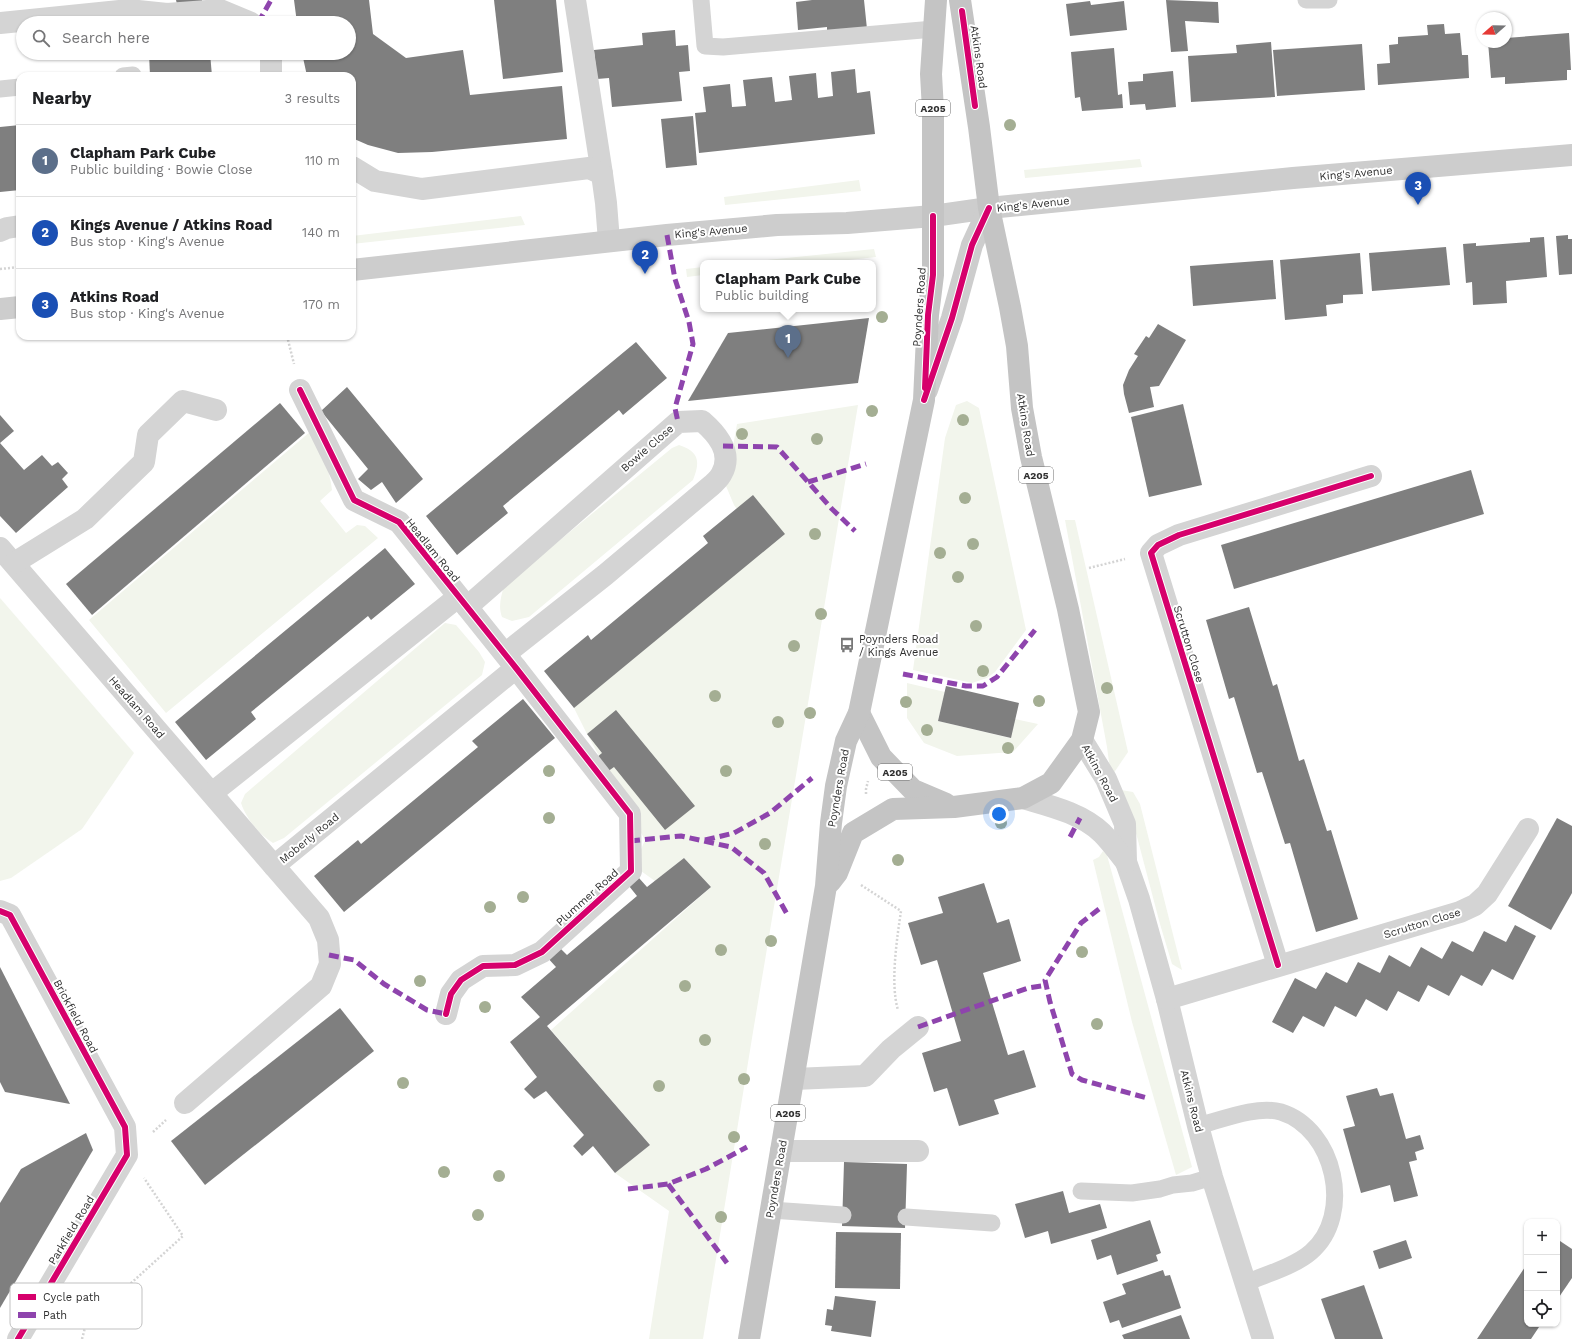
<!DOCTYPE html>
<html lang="en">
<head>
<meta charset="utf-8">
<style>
  body { margin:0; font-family:"Work Sans",sans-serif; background:#f2f2f2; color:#202124 }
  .controls { position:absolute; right:12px; bottom:12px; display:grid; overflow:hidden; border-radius:8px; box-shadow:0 1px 3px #0004 }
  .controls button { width:36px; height:36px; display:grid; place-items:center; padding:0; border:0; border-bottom:1px solid #e0e0e0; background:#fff; color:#202124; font:20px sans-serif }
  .compass { position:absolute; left:1476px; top:12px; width:36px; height:36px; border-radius:50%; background:#fff; box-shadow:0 1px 3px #0004; rotate:250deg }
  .you { position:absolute; left:999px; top:814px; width:14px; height:14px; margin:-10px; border:3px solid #fff; border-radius:50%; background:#1a73e8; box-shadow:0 0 0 6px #1a73e833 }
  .badge { display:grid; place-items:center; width:26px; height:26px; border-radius:50%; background:#787878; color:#fff; font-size:13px; font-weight:700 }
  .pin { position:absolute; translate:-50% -33px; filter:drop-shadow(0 1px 2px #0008) }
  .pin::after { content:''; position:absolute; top:21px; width:14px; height:12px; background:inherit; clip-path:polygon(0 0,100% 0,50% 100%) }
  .popup { position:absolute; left:700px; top:260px; width:176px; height:52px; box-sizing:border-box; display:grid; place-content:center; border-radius:8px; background:#fff; filter:drop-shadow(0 1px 3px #0005); font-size:13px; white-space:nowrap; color:#757577 }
  .popup b { font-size:15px; color:#202124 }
  .popup::after { content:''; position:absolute; left:50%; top:100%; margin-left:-8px; border:8px solid transparent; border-top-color:#fff }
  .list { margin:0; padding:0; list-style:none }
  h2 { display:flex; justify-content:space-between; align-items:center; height:52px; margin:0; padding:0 16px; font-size:17px }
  h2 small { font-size:13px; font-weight:400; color:#757577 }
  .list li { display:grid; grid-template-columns:26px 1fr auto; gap:12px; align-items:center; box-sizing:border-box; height:72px; padding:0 16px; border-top:1px solid #e0e0e0 }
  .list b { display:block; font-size:15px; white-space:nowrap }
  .list p { margin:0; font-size:13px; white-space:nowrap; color:#757577 }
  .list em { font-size:13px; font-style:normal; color:#757577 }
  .icon { flex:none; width:22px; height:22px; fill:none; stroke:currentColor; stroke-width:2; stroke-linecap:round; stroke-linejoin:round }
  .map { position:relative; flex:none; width:1572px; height:1339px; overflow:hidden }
  .search { position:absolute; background:#fff; box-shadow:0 1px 3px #0004; left:16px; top:16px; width:340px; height:44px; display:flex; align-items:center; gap:10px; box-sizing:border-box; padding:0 14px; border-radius:22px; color:#757577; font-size:15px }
  .panel { position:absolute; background:#fff; box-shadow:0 1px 3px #0004; left:16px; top:72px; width:340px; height:268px; border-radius:12px }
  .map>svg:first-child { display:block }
  .green { fill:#f2f5ec }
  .building { fill:#7f7f7f }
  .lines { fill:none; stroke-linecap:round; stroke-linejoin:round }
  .path { stroke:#d4d4d4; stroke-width:2.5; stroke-dasharray:2 2; stroke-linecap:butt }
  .service { stroke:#d4d4d4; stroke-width:17 }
  .minor { stroke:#d4d4d4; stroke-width:22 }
  .secondary { stroke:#cdcdcd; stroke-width:22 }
  .trunk { stroke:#c4c4c4; stroke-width:22 }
  .quiet { stroke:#8e44ad; stroke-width:5; stroke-dasharray:10 5; stroke-linecap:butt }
  .cycleway-casing { stroke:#fff; stroke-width:8 }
  .cycleway { stroke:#d6006c; stroke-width:6 }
  .tree { fill:#a4ae93 }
  .labels { text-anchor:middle; stroke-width:4; stroke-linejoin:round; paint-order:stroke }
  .shield { fill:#fff; stroke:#6d6d6d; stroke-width:1 }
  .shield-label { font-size:10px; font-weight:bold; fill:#2f2f2f }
  .street-label { font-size:11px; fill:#2f2f2f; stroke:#fff }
  .poi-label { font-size:11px; fill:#2f2f2f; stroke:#fff; text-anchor:start }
  .key { fill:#fff; stroke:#c1c1c1; stroke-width:1 }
  .key-label { font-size:11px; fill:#2f2f2f }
</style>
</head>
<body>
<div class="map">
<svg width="1572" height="1339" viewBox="0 0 1572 1339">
  <rect width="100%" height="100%" fill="#fff"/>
  <g class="green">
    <path d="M1140 159 1142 167 1025 178 1024 170Z"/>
    <path d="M859 180 861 191 725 205 724 197Z"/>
    <path d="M521 216 525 225 352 244V236Z"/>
    <path d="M874 249 876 257 821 263H739Z"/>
    <path d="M703 267V275L687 277 686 269Z"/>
    <path d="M967 401 979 408 1026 630 995 672 987 678 972 683 913 670 945 438 956 405Z"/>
    <path d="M858 405 753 1032 703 1339H649L669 1211 615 1173 650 1145 551 1030 711 887 684 858 655 881 634 866 645 840 587 734 574 708 765 549 734 505 726 486 737 424Z"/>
    <path d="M311 431C321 449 330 470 332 490L320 501 346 533 357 525 365 526 378 538 166 713 89 620Z"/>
    <path d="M679 445C700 452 700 462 693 480L529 617 512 621 502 617C498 606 501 597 504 586L672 448Z"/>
    <path d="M1065 520H1075L1128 752 1111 777 1107 747Z"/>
    <path d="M0 598 134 753 82 829 11 878 0 881Z"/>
    <path d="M445 623 456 625 479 652 485 662 482 675 284 838 273 843C259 835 246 818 241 803L245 794Z"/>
    <path d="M907 683 945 692 938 721 1010 738 1015 719 1038 724 1013 752 957 756 924 743 907 718Z"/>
    <path d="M1121 790 1133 792 1140 804 1182 970 1172 964 1160 924 1131 814Z"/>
    <path d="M1103 851 1107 855 1192 1167 1176 1175 1132 1022 1093 860 1099 857Z"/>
  </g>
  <g class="building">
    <path d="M176 0H202V1L177 4Z"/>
    <path d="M294 0H369L373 34 406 58 463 50 470 95 562 86 567 139 432 152 398 153 368 145 352 138V76H307L302 53H349V23H297Z"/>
    <path d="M494 0H556L563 72 503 79Z"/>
    <path d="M812 0H864L867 29 827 34V27L798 30 796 2Z"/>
    <path d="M1166 0 1218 2 1219 23 1185 21 1188 51 1171 52Z"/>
    <path d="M1090 1 1091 5 1124 1 1127 30 1070 36 1066 4Z"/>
    <path d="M1444 24 1445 34 1460 33 1462 55H1468L1469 78 1378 85 1377 64 1390 63 1389 45 1398 44V37L1428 35 1427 25Z"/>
    <path d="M675 30 676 46 688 45 690 71 679 72 682 101 612 107 609 78 597 79 594 50 643 45 642 33Z"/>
    <path d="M1569 33 1571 70H1567V80L1505 84V77L1491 78 1488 42H1506V38Z"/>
    <path d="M1271 42 1275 97 1191 102 1188 56 1237 53 1236 45Z"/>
    <path d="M1362 44 1365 90 1277 96 1273 50Z"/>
    <path d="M1114 48 1118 95 1122 94 1123 108 1082 111 1080 97 1075 98 1071 52Z"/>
    <path d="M149 53H210L212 76H150Z"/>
    <path d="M855 69 857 93 870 91 875 134 699 153 695 113 706 112 703 87 730 84 732 107 746 106 743 80 772 77 775 102 792 100 789 76 816 73 818 98 833 96 831 72Z"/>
    <path d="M1173 71 1176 107 1146 110 1145 104 1130 105 1128 82 1143 81V74Z"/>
    <path d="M693 116 697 165 666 168 661 119Z"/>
    <path d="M20 125V190L0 192V127Z"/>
    <path d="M1568 235V239H1572V274L1559 275 1556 236Z"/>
    <path d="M1544 237 1547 277 1506 281 1507 303 1473 305 1472 282 1466 283 1463 244 1476 243V246L1530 242V238Z"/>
    <path d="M1446 247 1450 285 1372 291 1369 253Z"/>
    <path d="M1360 253 1363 294 1343 295V303L1326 305 1327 316 1285 320 1280 260Z"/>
    <path d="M1273 260 1276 299 1193 306 1190 266Z"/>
    <path d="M869 318 858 383 688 401 728 333Z"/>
    <path d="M1158 324 1186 340 1159 386 1150 387 1154 407 1129 413 1124 394 1123 385 1129 370 1138 356 1134 354 1146 336 1149 338Z"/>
    <path d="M636 342 667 378 623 415 619 410 503 506 508 513 457 555 426 516Z"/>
    <path d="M347 387 423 479 396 503 382 482 371 490 358 479 368 469 321 411Z"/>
    <path d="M280 403 305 433 92 615 66 584Z"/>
    <path d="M1183 404 1202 485 1149 497 1131 417Z"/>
    <path d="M0 415 14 431 0 443 24 470 42 455 52 466 58 462 68 473 62 479 68 487 16 533 0 516Z"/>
    <path d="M1471 470 1484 514 1234 589 1221 545Z"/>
    <path d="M753 495 785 534 574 708 544 671 588 635 591 640 708 543 703 536Z"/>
    <path d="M385 548 415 584 371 620 368 616 251 712 256 719 206 760 175 722Z"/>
    <path d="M1249 607 1273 686 1277 684 1299 761 1304 759 1327 831 1331 830 1358 919 1316 932 1290 843 1285 844 1262 772 1257 773 1234 697 1229 699 1206 620Z"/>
    <path d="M946 686 1019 703 1011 738 938 721Z"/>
    <path d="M523 699 555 738 344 912 314 876 358 840 361 844 478 747 472 741Z"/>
    <path d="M616 710 695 806 665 830 614 767 607 772 596 758 602 753 587 734Z"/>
    <path d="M1557 818 1572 826V893L1551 930 1508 906Z"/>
    <path d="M684 858 711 887 547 1026 650 1145 615 1173 593 1146 582 1156 573 1146 584 1135 546 1091 534 1099 524 1089 537 1077 510 1042 540 1017 521 997 556 967 546 956 558 946 567 955 637 896 629 886 639 878 647 887Z"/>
    <path d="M984 883 997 923 1009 919 1021 961 983 973 1008 1055 1024 1050 1036 1087 994 1100 999 1114 959 1126 947 1088 934 1092 922 1053 961 1041 937 960 921 965 908 923 943 913 938 897Z"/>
    <path d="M1515 925 1536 936 1513 980 1492 969 1482 986 1461 975 1449 996 1428 985 1419 1002 1398 991 1387 1011 1366 999 1356 1017 1335 1006 1324 1027 1303 1016 1293 1033 1272 1022 1295 978 1316 989 1326 972 1347 983 1358 962 1380 973 1389 955 1410 967 1421 947 1442 959 1452 941 1473 952 1484 931 1506 942Z"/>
    <path d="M0 967 70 1104 5 1092 0 1082Z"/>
    <path d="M340 1008 374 1051 205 1185 171 1141Z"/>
    <path d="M1377 1088 1380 1096 1393 1093 1406 1139 1420 1135 1424 1149 1415 1152 1417 1160 1409 1162 1418 1196 1394 1202 1390 1185 1361 1193 1343 1129 1355 1126 1346 1096Z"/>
    <path d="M86 1133 93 1150 0 1308V1203L21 1169Z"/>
    <path d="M844 1162 907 1164 905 1228 842 1226Z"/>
    <path d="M1063 1191 1069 1213 1100 1204 1107 1228 1051 1244 1048 1231 1025 1238 1015 1204Z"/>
    <path d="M1150 1220 1161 1253 1156 1255 1158 1261 1117 1275 1111 1255 1097 1260 1091 1240Z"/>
    <path d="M836 1232 901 1233 900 1289 835 1288Z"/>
    <path d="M1557 1239 1572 1249V1278L1557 1300Z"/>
    <path d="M1406 1240 1412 1258 1379 1269 1373 1251Z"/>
    <path d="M1527 1264V1324H1541L1531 1339H1477Z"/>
    <path d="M1163 1270 1165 1276 1170 1275 1181 1308 1122 1328 1119 1320 1110 1323 1103 1302 1126 1294 1122 1284Z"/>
    <path d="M1364 1285 1383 1339H1335L1321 1299Z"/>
    <path d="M835 1296 876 1301 871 1337 831 1331 832 1326 825 1325 827 1309 833 1310Z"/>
    <path d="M1181 1315 1190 1339H1124L1122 1335Z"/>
  </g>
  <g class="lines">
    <g class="path">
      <path d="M0 269 20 267"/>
      <path d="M287 336 294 364"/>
      <path d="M1089 568 1125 559"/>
      <path d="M866 794V789L868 781"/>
      <path d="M861 885 901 911C897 938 890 984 898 1010"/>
      <path d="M153 1132 166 1120"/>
      <path d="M82 1339 86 1324 183 1236 144 1178"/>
    </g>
    <g class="service">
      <path d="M701 0 705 46 723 47 934 29"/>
      <path d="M1306 0H1329"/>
      <path d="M123 76 133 75"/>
      <path d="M0 89 20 87"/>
      <path d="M1198 1126C1221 1120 1257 1105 1281 1112 1335 1129 1354 1215 1311 1252 1295 1266 1265 1275 1245 1283"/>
      <path d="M1081 1191 1132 1193 1160 1189 1173 1185 1192 1183 1212 1177"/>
      <path d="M771 1210 843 1215"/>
      <path d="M906 1217 992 1223"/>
    </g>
    <g class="minor">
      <path d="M575 0 602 174"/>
      <path d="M0 23 129 10 167 14 220 10 251 23"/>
      <path d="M271 53V76"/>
      <path d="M352 167 375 181 422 189 589 168 602 174 606 203 609 241"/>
      <path d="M0 231 7 228 20 226"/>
      <path d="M300 390 354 500 399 522 516 668 630 814 631 871 542 952 515 965 483 966 461 980 451 994 446 1014"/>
      <path d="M0 548 274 866"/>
      <path d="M14 563 85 519 144 462 148 435 183 401 216 410"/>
      <path d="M467 607 678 422 702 421C717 434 733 452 722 473 720 478 715 482 712 485L605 575 505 654"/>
      <path d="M1082 740 1106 779 1125 824 1126 862 1139 899 1167 999 1198 1126 1212 1177 1263 1339"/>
      <path d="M212 793 458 597"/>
      <path d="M1023 798C1050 806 1081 813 1102 833 1111 842 1118 852 1126 862"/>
      <path d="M0 911 10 915 125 1127 127 1155 18 1339"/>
      <path d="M1278 965 1151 553 1158 545 1179 535 1371 476"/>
      <path d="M1167 999 1460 912 1475 905 1487 894 1528 829"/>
      <path d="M794 1079 865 1076 891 1049 918 1027"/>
      <path d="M185 1103 321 986 330 964 328 940 319 918 274 866 516 668"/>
      <path d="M781 1151H918"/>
    </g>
    <g class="secondary">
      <path d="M352 270 667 235 777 225 847 223 933 216 989 208 1293 178 1572 155"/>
      <path d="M0 309 20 307"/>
      <path d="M927 390 952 318 972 245 989 208"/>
    </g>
    <g class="trunk">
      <path d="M859 713 881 757 913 790 946 804"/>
      <path d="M830 882 837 873 853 833 893 809 954 807 1023 798 1051 783 1082 740 1089 712 1068 609 1031 457 1022 408 1017 346 1010 307 989 208 979 127 960 0"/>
      <path d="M749 1339 826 886 831 823 836 786 846 741 859 713 924 400 928 315 933 275V110L931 74 936 0"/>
    </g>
    <g class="quiet">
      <path d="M258 23 271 0"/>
      <path d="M667 235 675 279 689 322 693 344 675 408 678 422"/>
      <path d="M723 446 777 447 832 509 855 531"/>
      <path d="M808 482 866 464"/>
      <path d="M903 674 966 686H983L997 677 1035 630"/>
      <path d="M1070 837 1080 818"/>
      <path d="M705 840 734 833 770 813 812 778"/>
      <path d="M630 841 681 836 731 847 764 873 787 914"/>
      <path d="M1099 909 1081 923 1045 980 1050 1002 1072 1074 1082 1080 1147 1098"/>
      <path d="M329 955 354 960 384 984 427 1010 446 1014"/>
      <path d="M918 1027 1028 988 1047 985"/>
      <path d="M668 1184 727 1263"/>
      <path d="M628 1189 668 1184 706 1169 747 1147"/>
    </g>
    <g class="cycleway-casing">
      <g id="cycleway">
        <path d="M962 11 975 106"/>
        <path d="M925 388 928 315 933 275V216"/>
        <path d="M300 390 354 500 399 522 516 668 630 814 631 871 542 952 515 965 483 966 461 980 451 994 446 1014"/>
        <path d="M924 400 952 318 972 245 989 208"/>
        <path d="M0 911 10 915 125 1127 127 1155 18 1339"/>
        <path d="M1278 965 1151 553 1158 545 1179 535 1371 476"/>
      </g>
    </g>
    <use href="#cycleway" class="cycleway"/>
  </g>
  <g class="tree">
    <circle cx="1010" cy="125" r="6"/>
    <circle cx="882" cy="317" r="6"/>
    <circle cx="872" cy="411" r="6"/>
    <circle cx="963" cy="420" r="6"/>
    <circle cx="742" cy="434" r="6"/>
    <circle cx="817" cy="439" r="6"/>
    <circle cx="965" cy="498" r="6"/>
    <circle cx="815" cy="534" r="6"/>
    <circle cx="973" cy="544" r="6"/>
    <circle cx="940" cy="553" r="6"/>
    <circle cx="958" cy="577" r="6"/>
    <circle cx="821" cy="614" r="6"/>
    <circle cx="976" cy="626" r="6"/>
    <circle cx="794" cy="646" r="6"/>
    <circle cx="983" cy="671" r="6"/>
    <circle cx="1107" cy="688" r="6"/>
    <circle cx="715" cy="696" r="6"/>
    <circle cx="1039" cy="701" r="6"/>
    <circle cx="906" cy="702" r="6"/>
    <circle cx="810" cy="713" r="6"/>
    <circle cx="778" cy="722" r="6"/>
    <circle cx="927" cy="730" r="6"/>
    <circle cx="1008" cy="748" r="6"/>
    <circle cx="549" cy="771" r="6"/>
    <circle cx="726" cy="771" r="6"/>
    <circle cx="549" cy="818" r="6"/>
    <circle cx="1001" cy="823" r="6"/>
    <circle cx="765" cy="844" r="6"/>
    <circle cx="898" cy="860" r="6"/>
    <circle cx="523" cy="897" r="6"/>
    <circle cx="490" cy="907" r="6"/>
    <circle cx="771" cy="941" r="6"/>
    <circle cx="721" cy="950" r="6"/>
    <circle cx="1082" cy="952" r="6"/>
    <circle cx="420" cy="981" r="6"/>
    <circle cx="685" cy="986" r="6"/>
    <circle cx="485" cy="1007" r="6"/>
    <circle cx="1097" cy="1024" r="6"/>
    <circle cx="705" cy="1040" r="6"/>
    <circle cx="744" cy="1079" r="6"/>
    <circle cx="403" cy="1083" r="6"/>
    <circle cx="659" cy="1086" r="6"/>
    <circle cx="734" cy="1137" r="6"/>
    <circle cx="444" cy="1172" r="6"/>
    <circle cx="499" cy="1176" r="6"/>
    <circle cx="478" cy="1215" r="6"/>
    <circle cx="721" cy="1217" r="6"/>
  </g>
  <defs>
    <g id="bus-bare" transform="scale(1.2)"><path d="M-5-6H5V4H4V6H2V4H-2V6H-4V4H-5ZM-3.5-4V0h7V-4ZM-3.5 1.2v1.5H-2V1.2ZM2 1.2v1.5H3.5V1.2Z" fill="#787878" stroke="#fff" stroke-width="2.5" paint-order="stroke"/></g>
  </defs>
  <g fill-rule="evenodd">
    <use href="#bus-bare" x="847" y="645"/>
  </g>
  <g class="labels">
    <g class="shield">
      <rect x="916" y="100" width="34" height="16" rx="3"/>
      <rect x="1019" y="467" width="34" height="16" rx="3"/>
      <rect x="878" y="764" width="34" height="16" rx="3"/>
      <rect x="771" y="1105" width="34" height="16" rx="3"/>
    </g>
    <g class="shield-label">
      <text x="933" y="112">A205</text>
      <text x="1036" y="479">A205</text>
      <text x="895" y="776">A205</text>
      <text x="788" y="1117">A205</text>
    </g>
    <g class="street-label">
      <text transform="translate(979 57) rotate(82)" y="4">Atkins Road</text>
      <text transform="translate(1356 173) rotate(-5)" y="4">King's Avenue</text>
      <text transform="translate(1033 204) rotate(-6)" y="4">King's Avenue</text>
      <text transform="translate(711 231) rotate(-5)" y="4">King's Avenue</text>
      <text transform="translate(919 307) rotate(-86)" y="4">Poynders Road</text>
      <text transform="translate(1026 425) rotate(81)" y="4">Atkins Road</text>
      <text transform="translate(647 448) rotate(-41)" y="4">Bowie Close</text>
      <text transform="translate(433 550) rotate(51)" y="4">Headlam Road</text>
      <text transform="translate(1189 644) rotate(73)" y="4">Scrutton Close</text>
      <text transform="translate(137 707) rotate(49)" y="4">Headlam Road</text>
      <text transform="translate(1100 773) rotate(62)" y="4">Atkins Road</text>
      <text transform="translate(838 788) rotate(-80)" y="4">Poynders Road</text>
      <text transform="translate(309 838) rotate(-39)" y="4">Moberly Road</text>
      <text transform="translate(587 897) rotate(-42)" y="4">Plummer Road</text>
      <text transform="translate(1422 923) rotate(-17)" y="4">Scrutton Close</text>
      <text transform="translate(76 1016) rotate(62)" y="4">Brickfield Road</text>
      <text transform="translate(1192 1101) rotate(76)" y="4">Atkins Road</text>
      <text transform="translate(776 1179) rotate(-80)" y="4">Poynders Road</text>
      <text transform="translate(71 1230) rotate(-59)" y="4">Parkfield Road</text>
    </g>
    <g class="poi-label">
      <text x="859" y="643">Poynders Road<tspan x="859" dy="13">/ Kings Avenue</tspan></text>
    </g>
  </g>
  <rect x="10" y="1283" width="132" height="46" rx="6" class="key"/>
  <rect x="18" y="1294" width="18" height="6" fill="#d6006c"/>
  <rect x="18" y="1312" width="18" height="6" fill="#8e44ad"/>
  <g class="key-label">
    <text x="43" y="1301">Cycle path</text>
    <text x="43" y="1319">Path</text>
  </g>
</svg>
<div class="controls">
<button>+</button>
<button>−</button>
<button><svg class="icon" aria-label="locate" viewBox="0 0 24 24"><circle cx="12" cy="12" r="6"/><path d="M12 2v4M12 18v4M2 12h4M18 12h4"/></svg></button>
</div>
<svg class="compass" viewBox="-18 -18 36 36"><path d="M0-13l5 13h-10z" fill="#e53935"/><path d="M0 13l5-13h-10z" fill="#757577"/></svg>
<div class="you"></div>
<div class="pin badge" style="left:788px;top:358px;background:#5c6f8a">1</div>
<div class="popup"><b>Clapham Park Cube</b>Public building</div>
<div class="pin badge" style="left:645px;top:274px;background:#1a4fb4">2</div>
<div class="pin badge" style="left:1418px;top:205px;background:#1a4fb4">3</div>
<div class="search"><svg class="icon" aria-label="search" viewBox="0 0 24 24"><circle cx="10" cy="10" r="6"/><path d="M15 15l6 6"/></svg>Search here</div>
<section class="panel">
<h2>Nearby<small>3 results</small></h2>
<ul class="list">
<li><span class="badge" style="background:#5c6f8a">1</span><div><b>Clapham Park Cube</b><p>Public building · Bowie Close</p></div><em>110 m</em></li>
<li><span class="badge" style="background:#1a4fb4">2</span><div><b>Kings Avenue / Atkins Road</b><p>Bus stop · King's Avenue</p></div><em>140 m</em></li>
<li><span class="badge" style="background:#1a4fb4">3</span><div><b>Atkins Road</b><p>Bus stop · King's Avenue</p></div><em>170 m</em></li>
</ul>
</section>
</div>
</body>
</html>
